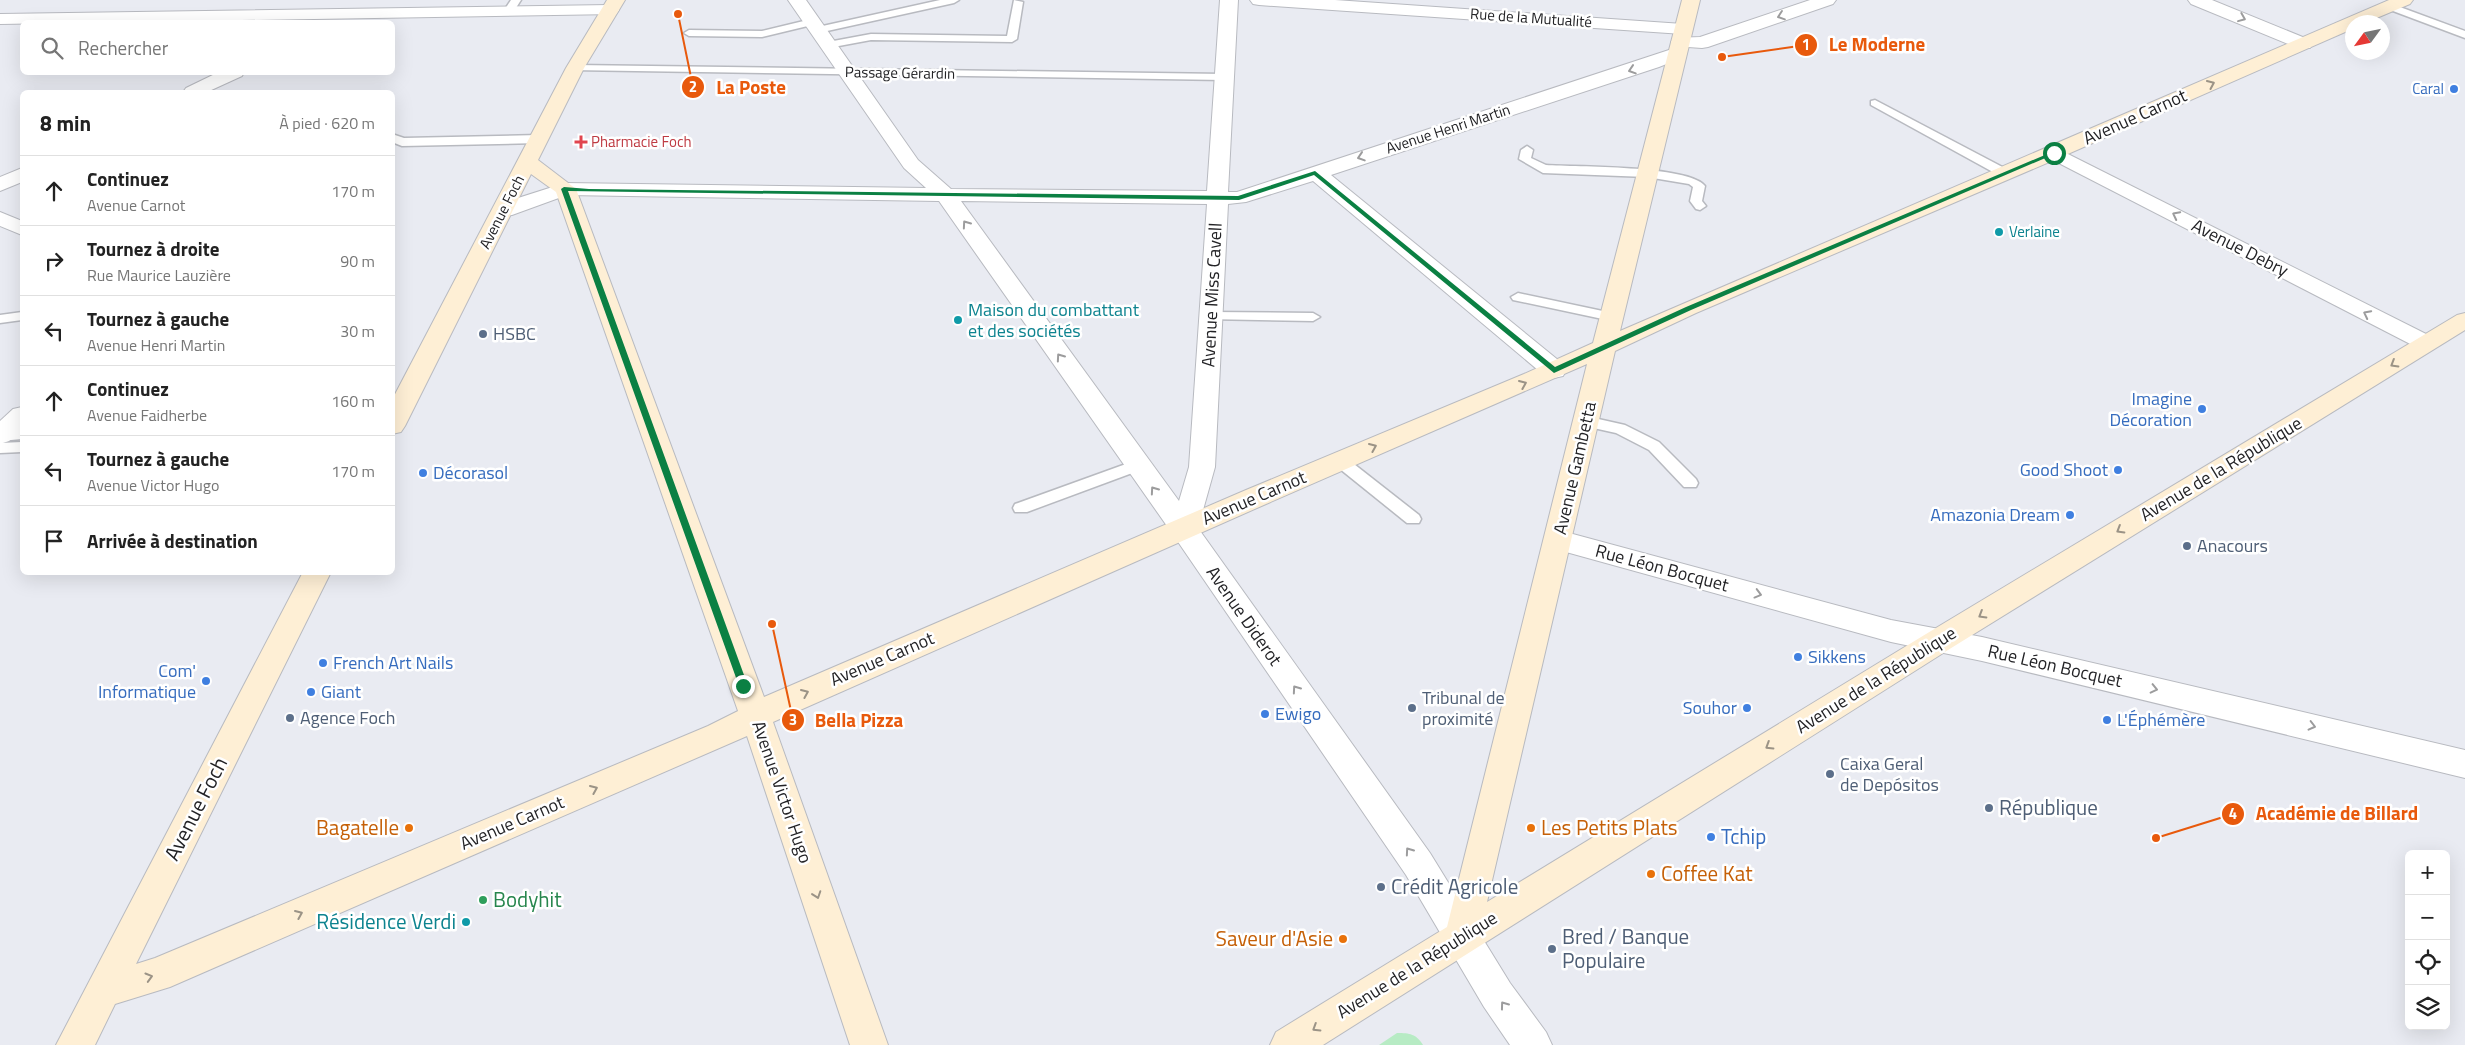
<!DOCTYPE html>
<html lang="fr">
<head>
<meta charset="utf-8">
<style>
  body { margin:0; font-family:"Titillium Web",sans-serif; background:#f2f2f2; color:#222 }
  .controls { position:absolute; right:15px; bottom:15px; display:grid; overflow:hidden; border-radius:8px; box-shadow:0 5px 20px #0002 }
  .controls button { width:45px; height:45px; display:grid; place-items:center; padding:0; border:0; border-bottom:1px solid #e0e0e0; background:#fff; color:#222; font:25px sans-serif }
  .compass { position:absolute; left:2345px; top:15px; width:45px; height:45px; border-radius:50%; background:#fff; box-shadow:0 5px 20px #0002; rotate:237deg }
  .stop { position:absolute; width:15px; height:15px; margin:-11px; border:4px solid #0b8043; border-radius:50%; background:#fff }
  .stop.end { background:#0b8043; border-color:#fff; box-shadow:0 1px 5px #0008 }
  .list { margin:0; padding:0; list-style:none }
  h2 { display:flex; justify-content:space-between; align-items:center; height:65px; margin:0; padding:0 20px; font-size:21px }
  h2 small { font-size:16px; font-weight:400; color:#767676 }
  .list li { display:grid; grid-template-columns:32px 1fr auto; gap:15px; align-items:center; box-sizing:border-box; height:70px; padding:0 20px; border-top:1px solid #e0e0e0 }
  .list b { display:block; font-size:19px; white-space:nowrap }
  .list p { margin:0; font-size:16px; white-space:nowrap; color:#767676 }
  .list em { font-size:16px; font-style:normal; color:#767676 }
  .icon { flex:none; width:28px; height:28px; fill:none; stroke:currentColor; stroke-width:2; stroke-linecap:round; stroke-linejoin:round }
  .map { position:relative; flex:none; width:2465px; height:1045px; overflow:hidden }
  .search { position:absolute; background:#fff; box-shadow:0 5px 20px #0002; left:20px; top:20px; width:375px; height:55px; display:flex; align-items:center; gap:12px; box-sizing:border-box; padding:0 18px; border-radius:8px; color:#767676; font-size:19px }
  .panel { position:absolute; background:#fff; box-shadow:0 5px 20px #0002; left:20px; top:90px; width:375px; height:485px; border-radius:8px }
  .map>svg:first-child { display:block }
  .green { fill:#b7ebc4 }
  .lines { fill:none; stroke-linecap:round; stroke-linejoin:round }
  .lane-casing { stroke:#b8bac0; stroke-width:3 }
  .street-casing { stroke:#b8bac0; stroke-width:2 }
  .secondary-casing { stroke:#b8bac0; stroke-width:2 }
  .lane { fill:#fff; fill-rule:evenodd }
  .street { fill:#fff; fill-rule:evenodd }
  .secondary { fill:#feefd5; fill-rule:evenodd }
  .oneway { stroke:#9c9c9d }
  .oneway2 { stroke:#9b9386 }
  .route { fill:#0b8043 }
  .shop-dot { fill:#3f7fe0; stroke:#fff; stroke-width:2 }
  .health-dot { fill:#e0444e; stroke:#fff; stroke-width:2 }
  .culture-dot { fill:#0f9aa8; stroke:#fff; stroke-width:2 }
  .service-dot { fill:#5c6f8a; stroke:#fff; stroke-width:2 }
  .food-dot { fill:#e8710a; stroke:#fff; stroke-width:2 }
  .leisure-dot { fill:#2e9e5b; stroke:#fff; stroke-width:2 }
  .labels { text-anchor:middle; stroke-width:5; stroke-linejoin:round; paint-order:stroke }
  .far-street-label { font-size:15px; fill:#232326; stroke:#fff }
  .far-shop-label { font-size:15px; fill:#366cbe; stroke:#fff; text-anchor:end }
  .far-health-label { font-size:15px; fill:#be3a42; stroke:#fff; text-anchor:start }
  .far-culture-label { font-size:15px; fill:#0d838f; stroke:#fff; text-anchor:start }
  .street-label { font-size:18px; fill:#232326; stroke:#fff }
  .culture-label { font-size:18px; fill:#0d838f; stroke:#fff; text-anchor:start }
  .service-label { font-size:18px; fill:#4e5e75; stroke:#fff; text-anchor:start }
  .shop-label { font-size:18px; fill:#366cbe; stroke:#fff; text-anchor:start }
  .near-service-label { font-size:21px; fill:#4e5e75; stroke:#fff; text-anchor:start }
  .near-street-label { font-size:21px; fill:#232326; stroke:#fff }
  .near-food-label { font-size:21px; fill:#c56008; stroke:#fff; text-anchor:end }
  .near-shop-label { font-size:21px; fill:#366cbe; stroke:#fff; text-anchor:start }
  .near-leisure-label { font-size:21px; fill:#27864d; stroke:#fff; text-anchor:start }
  .near-culture-label { font-size:21px; fill:#0d838f; stroke:#fff; text-anchor:end }
  .leader { fill:none; stroke:#e8590c; stroke-width:2 }
  .callout-dot { fill:#e8590c; stroke:#fff; stroke-width:2 }
  .mark-label { font-size:15px; text-anchor:middle; font-weight:bold; fill:#fff }
  .callout-label { font-size:19px; text-anchor:middle; font-weight:bold; fill:#e8590c; stroke:#fff; stroke-width:5; stroke-linejoin:round; paint-order:stroke }
</style>
</head>
<body>
<div class="map">
<svg width="2465" height="1045" viewBox="0 0 2465 1045">
  <rect width="100%" height="100%" fill="#e9ebf2"/>
  <path class="green" d="M1397 1033C1410 1033 1416 1034 1423 1045H1379Z"/>
  <g class="lines">
    <g class="lane-casing">
      <g id="lane">
        <path d="M511 0H521L512 14H504L503 12Z"/>
        <path d="M940 0H959L954 3 818 33 813 30 818 27Z"/>
        <path d="M1014 0 1023 2 1017 39 1012 42 871 40 828 48 823 45 828 42 871 34 1007 36Z"/>
        <path d="M2389 3 2465 31V38L2385 8V4Z"/>
        <path d="M812 19 817 22 816 24 762 37 689 36 684 33 689 30 762 31Z"/>
        <path d="M575 65 1224 74 1230 77 1224 80 571 70 569 68Z"/>
        <path d="M1875 100 2010 171 2012 174 2006 178 2002 177 1871 105V101Z"/>
        <path d="M392 134 404 138 539 135 545 139 539 143 402 146 392 142Z"/>
        <path d="M1527 146 1533 150 1531 158 1546 165C1575 167 1689 165 1705 186L1702 201 1706 206 1700 210 1696 209 1690 201 1693 187 1689 184 1647 177 1543 173 1519 159 1521 150Z"/>
        <path d="M1518 293 1612 313 1619 317 1612 321 1513 300 1511 297Z"/>
        <path d="M22 312V320L0 323V315Z"/>
        <path d="M1210 312 1313 313 1320 317 1313 321 1205 319 1203 316 1205 313Z"/>
        <path d="M1585 416 1625 425 1659 442 1696 479 1698 483 1696 487H1684L1649 450 1616 433 1580 425 1577 421 1580 417Z"/>
        <path d="M22 429V439L0 441V431Z"/>
        <path d="M22 442V452L0 453V443Z"/>
        <path d="M1340 456 1345 457 1419 515 1421 519 1419 523H1407L1335 465 1332 461 1335 457Z"/>
        <path d="M1137 460 1143 461 1145 465 1143 469 1027 512H1015L1013 508 1015 504Z"/>
      </g>
    </g>
    <g class="street-casing">
      <g id="street">
        <path d="M788 0H806L918 160 951 189 1207 191 1220 0H1238L1228 192H1237L1672 49H1684L1687 53 1684 57 1659 67 1331 175 1563 364 1566 370 1563 376 1554 378 1545 376 1313 181 1246 202 1228 204 1215 467 1198 528 1430 853 1510 983 1546 1032 1552 1045H1510L1484 1007 1406 875 1174 536 939 201 567 195 512 215 504 216 496 215 493 210 496 205 565 183 926 188 904 168ZM961 201 1207 204 1189 467 1179 501Z"/>
        <path d="M1250 0H1335L1683 24 1689 25 1692 29 1689 33 1683 34 1259 5 1253 4Z"/>
        <path d="M1810 0H1836L1833 4 1708 47 1702 48 1674 46 1671 42 1674 38 1700 37Z"/>
        <path d="M2188 0H2212L2310 40 2313 44 2310 48H2298L2191 4Z"/>
        <path d="M610 5 616 6 619 10 616 14 0 24V14Z"/>
        <path d="M219 72H244L242 76 207 92H183L186 88Z"/>
        <path d="M2054 147 2434 338 2438 343 2434 348 2426 351 2418 348 2047 157 2044 153 2047 149Z"/>
        <path d="M22 168V182L0 191V177Z"/>
        <path d="M0 212 22 221V235L0 226Z"/>
        <path d="M22 407V429L9 441 0 444V421L13 409Z"/>
        <path d="M1558 530 1891 620 1982 637 2465 750V778L1982 661 1891 642 1548 547 1544 540 1548 533Z"/>
      </g>
    </g>
    <g class="secondary-casing">
      <path id="secondary" d="M607 0H625L584 68 538 160 576 189 764 697 1246 490 1524 374 1593 343 1682 0H1700L1620 331 2389 0H2413L2410 4 2367 22H2352V29L2061 157 1696 313 1615 351 1487 902 1926 634 2457 315 2465 313V330L1948 650 1323 1045H1270L1276 1032 1447 927 1587 364 1266 504 773 722 888 1045H850L747 736 170 987 115 1004 95 1045H56L303 572H331L136 964 155 958 708 726 738 711 556 192 531 174 405 426 401 432 392 434V400L566 68Z"/>
    </g>
    <use href="#lane" class="lane"/>
    <use href="#street" class="street"/>
    <use href="#secondary" class="secondary"/>
  </g>
  <defs><path id="oneway-chevron" d="M-2-3.5L2.5 0L-2 3.5" fill="none" stroke-width="1.6" stroke-linecap="round" stroke-linejoin="round" transform="scale(1.25)"/></defs>
  <g class="oneway">
    <use href="#oneway-chevron" transform="translate(1781 16) rotate(161)"/>
    <use href="#oneway-chevron" transform="translate(2242 18) rotate(22)"/>
    <use href="#oneway-chevron" transform="translate(1632 70) rotate(162)"/>
    <use href="#oneway-chevron" transform="translate(1361 157) rotate(162)"/>
    <use href="#oneway-chevron" transform="translate(2176 215) rotate(-153)"/>
    <use href="#oneway-chevron" transform="translate(966 224) rotate(-125)"/>
    <use href="#oneway-chevron" transform="translate(2367 314) rotate(-153)"/>
    <use href="#oneway-chevron" transform="translate(1060 357) rotate(-125)"/>
    <use href="#oneway-chevron" transform="translate(1154 490) rotate(-125)"/>
    <use href="#oneway-chevron" transform="translate(1758 594) rotate(15)"/>
    <use href="#oneway-chevron" transform="translate(1296 689) rotate(-125)"/>
    <use href="#oneway-chevron" transform="translate(2154 689) rotate(13)"/>
    <use href="#oneway-chevron" transform="translate(2312 726) rotate(14)"/>
    <use href="#oneway-chevron" transform="translate(1409 851) rotate(-125)"/>
    <use href="#oneway-chevron" transform="translate(1504 1005) rotate(-126)"/>
  </g>
  <g class="oneway2">
    <use href="#oneway-chevron" transform="translate(2211 84) rotate(-24)"/>
    <use href="#oneway-chevron" transform="translate(2394 364) rotate(149)"/>
    <use href="#oneway-chevron" transform="translate(1523 384) rotate(-23)"/>
    <use href="#oneway-chevron" transform="translate(1373 447) rotate(-23)"/>
    <use href="#oneway-chevron" transform="translate(2120 530) rotate(149)"/>
    <use href="#oneway-chevron" transform="translate(1982 615) rotate(149)"/>
    <use href="#oneway-chevron" transform="translate(805 693) rotate(-23)"/>
    <use href="#oneway-chevron" transform="translate(1769 746) rotate(148)"/>
    <use href="#oneway-chevron" transform="translate(594 789) rotate(-23)"/>
    <use href="#oneway-chevron" transform="translate(817 895) rotate(71)"/>
    <use href="#oneway-chevron" transform="translate(299 914) rotate(-23)"/>
    <use href="#oneway-chevron" transform="translate(149 977) rotate(-16)"/>
    <use href="#oneway-chevron" transform="translate(1316 1028) rotate(148)"/>
  </g>
  <path class="route" d="M2052 152 2057 153 1691 310 1554 373 1314 175 1239 200 568 191 748 686 743 690 739 686 561 189 564 187 589 189 1238 196 1315 171 1555 367 1686 307Z"/>
  <g class="shop-dot">
    <circle cx="2454" cy="89" r="5"/>
    <circle cx="2202" cy="409" r="5"/>
    <circle cx="2118" cy="470" r="5"/>
    <circle cx="423" cy="473" r="5"/>
    <circle cx="2070" cy="515" r="5"/>
    <circle cx="1798" cy="657" r="5"/>
    <circle cx="323" cy="663" r="5"/>
    <circle cx="206" cy="681" r="5"/>
    <circle cx="311" cy="692" r="5"/>
    <circle cx="1747" cy="708" r="5"/>
    <circle cx="1265" cy="714" r="5"/>
    <circle cx="2107" cy="720" r="5"/>
    <circle cx="1711" cy="837" r="5"/>
  </g>
  <path class="health-dot" d="M578.5 134.5h5v5h5v5h-5v5h-5v-5h-5v-5h5z"/>
  <g class="culture-dot">
    <circle cx="1999" cy="232" r="5"/>
    <circle cx="958" cy="320" r="5"/>
    <circle cx="466" cy="922" r="5"/>
  </g>
  <g class="service-dot">
    <circle cx="483" cy="334" r="5"/>
    <circle cx="2187" cy="546" r="5"/>
    <circle cx="1412" cy="708" r="5"/>
    <circle cx="290" cy="718" r="5"/>
    <circle cx="1830" cy="774" r="5"/>
    <circle cx="1989" cy="808" r="5"/>
    <circle cx="1381" cy="887" r="5"/>
    <circle cx="1552" cy="949" r="5"/>
  </g>
  <g class="food-dot">
    <circle cx="409" cy="828" r="5"/>
    <circle cx="1531" cy="828" r="5"/>
    <circle cx="1651" cy="874" r="5"/>
    <circle cx="1343" cy="939" r="5"/>
  </g>
  <circle class="leisure-dot" cx="483" cy="900" r="5"/>
  <g class="labels">
    <g class="far-street-label">
      <text transform="translate(1531 18) rotate(4)" y="5">Rue de la Mutualité</text>
      <text transform="translate(900 73) rotate(1)" y="5">Passage Gérardin</text>
      <text transform="translate(1448 129) rotate(-18)" y="5">Avenue Henri Martin</text>
      <text transform="translate(502 212) rotate(-63)" y="5">Avenue Foch</text>
    </g>
    <g class="far-shop-label">
      <text x="2444" y="94">Caral</text>
    </g>
    <g class="far-health-label">
      <text x="591" y="147">Pharmacie Foch</text>
    </g>
    <g class="far-culture-label">
      <text x="2009" y="237">Verlaine</text>
    </g>
    <g class="street-label">
      <text transform="translate(2135 117) rotate(-24)" y="6">Avenue Carnot</text>
      <text transform="translate(2240 248) rotate(27)" y="6">Avenue Debry</text>
      <text transform="translate(1212 295) rotate(-87)" y="6">Avenue Miss Cavell</text>
      <text transform="translate(1575 468) rotate(-77)" y="6">Avenue Gambetta</text>
      <text transform="translate(2221 469) rotate(-31)" y="6">Avenue de la République</text>
      <text transform="translate(1254 498) rotate(-23)" y="6">Avenue Carnot</text>
      <text transform="translate(1662 568) rotate(15)" y="6">Rue Léon Bocquet</text>
      <text transform="translate(1244 616) rotate(55)" y="6">Avenue Diderot</text>
      <text transform="translate(882 659) rotate(-23)" y="6">Avenue Carnot</text>
      <text transform="translate(2055 666) rotate(13)" y="6">Rue Léon Bocquet</text>
      <text transform="translate(1876 680) rotate(-32)" y="6">Avenue de la République</text>
      <text transform="translate(782 792) rotate(71)" y="6">Avenue Victor Hugo</text>
      <text transform="translate(512 823) rotate(-23)" y="6">Avenue Carnot</text>
      <text transform="translate(1417 965) rotate(-32)" y="6">Avenue de la République</text>
    </g>
    <g class="culture-label">
      <text x="968" y="316">Maison du combattant<tspan x="968" dy="21">et des sociétés</tspan></text>
    </g>
    <g class="service-label">
      <text x="493" y="340">HSBC</text>
      <text x="2197" y="552">Anacours</text>
      <text x="1422" y="704">Tribunal de<tspan x="1422" dy="21">proximité</tspan></text>
      <text x="300" y="724">Agence Foch</text>
      <text x="1840" y="770">Caixa Geral<tspan x="1840" dy="21">de Depósitos</tspan></text>
    </g>
    <g class="shop-label">
      <text x="2192" y="405" text-anchor="end">Imagine<tspan x="2192" dy="21">Décoration</tspan></text>
      <text x="2108" y="476" text-anchor="end">Good Shoot</text>
      <text x="433" y="479">Décorasol</text>
      <text x="2060" y="521" text-anchor="end">Amazonia Dream</text>
      <text x="1808" y="663">Sikkens</text>
      <text x="333" y="669">French Art Nails</text>
      <text x="196" y="677" text-anchor="end">Com'<tspan x="196" dy="21">Informatique</tspan></text>
      <text x="321" y="698">Giant</text>
      <text x="1737" y="714" text-anchor="end">Souhor</text>
      <text x="1275" y="720">Ewigo</text>
      <text x="2117" y="726">L'Éphémère</text>
    </g>
    <g class="near-service-label">
      <text x="1999" y="815">République</text>
      <text x="1391" y="894">Crédit Agricole</text>
      <text x="1562" y="944">Bred / Banque<tspan x="1562" dy="24">Populaire</tspan></text>
    </g>
    <g class="near-street-label">
      <text transform="translate(196 809) rotate(-63)" y="7">Avenue Foch</text>
    </g>
    <g class="near-food-label">
      <text x="399" y="835">Bagatelle</text>
      <text x="1541" y="835" text-anchor="start">Les Petits Plats</text>
      <text x="1661" y="881" text-anchor="start">Coffee Kat</text>
      <text x="1333" y="946">Saveur d'Asie</text>
    </g>
    <g class="near-shop-label">
      <text x="1721" y="844">Tchip</text>
    </g>
    <g class="near-leisure-label">
      <text x="493" y="907">Bodyhit</text>
    </g>
    <g class="near-culture-label">
      <text x="456" y="929">Résidence Verdi</text>
    </g>
  </g>
  <path class="leader" d="M1722 57L1806 45M678 14L693 87M772 624L793 720M2156 838L2233 814"/>
  <g class="callout-dot">
    <circle cx="1722" cy="57" r="5"/>
    <circle cx="678" cy="14" r="5"/>
    <circle cx="772" cy="624" r="5"/>
    <circle cx="2156" cy="838" r="5"/>
    <circle cx="1806" cy="45" r="12"/>
    <circle cx="693" cy="87" r="12"/>
    <circle cx="793" cy="720" r="12"/>
    <circle cx="2233" cy="814" r="12"/>
  </g>
  <g class="mark-label">
    <text x="1806" y="50">1</text>
    <text x="693" y="92">2</text>
    <text x="793" y="725">3</text>
    <text x="2233" y="819">4</text>
  </g>
  <g class="callout-label">
    <text x="1877" y="51">Le Moderne</text>
    <text x="751" y="94">La Poste</text>
    <text x="859" y="727">Bella Pizza</text>
    <text x="2337" y="820">Académie de Billard</text>
  </g>
</svg>
<div class="controls">
<button>+</button>
<button>−</button>
<button><svg class="icon" aria-label="locate" viewBox="0 0 24 24"><circle cx="12" cy="12" r="6"/><path d="M12 2v4M12 18v4M2 12h4M18 12h4"/></svg></button>
<button><svg class="icon" aria-label="layers" viewBox="0 0 24 24"><path d="M12 4l9 5-9 5-9-5zM3 14l9 5 9-5"/></svg></button>
</div>
<svg class="compass" viewBox="-18 -18 36 36"><path d="M0-13l5 13h-10z" fill="#e53935"/><path d="M0 13l5-13h-10z" fill="#767676"/></svg>
<div class="stop" style="left:2054px;top:153px"></div>
<div class="stop end" style="left:743px;top:686px"></div>
<div class="search"><svg class="icon" aria-label="search" viewBox="0 0 24 24"><circle cx="10" cy="10" r="6"/><path d="M15 15l6 6"/></svg>Rechercher</div>
<section class="panel">
<h2>8 min<small>À pied · 620 m</small></h2>
<ul class="list">
<li><svg class="icon" aria-label="ahead" viewBox="0 0 24 24"><path d="M12 20V5M6 11l6-6 6 6"/></svg><div><b>Continuez</b><p>Avenue Carnot</p></div><em>170 m</em></li>
<li><svg class="icon" aria-label="right" viewBox="0 0 24 24"><path d="M7 20v-9h11M14 6l5 5-5 5"/></svg><div><b>Tournez à droite</b><p>Rue Maurice Lauzière</p></div><em>90 m</em></li>
<li><svg class="icon" aria-label="left" viewBox="0 0 24 24"><path d="M17 20v-9H6M10 6l-5 5 5 5"/></svg><div><b>Tournez à gauche</b><p>Avenue Henri Martin</p></div><em>30 m</em></li>
<li><svg class="icon" aria-label="ahead" viewBox="0 0 24 24"><path d="M12 20V5M6 11l6-6 6 6"/></svg><div><b>Continuez</b><p>Avenue Faidherbe</p></div><em>160 m</em></li>
<li><svg class="icon" aria-label="left" viewBox="0 0 24 24"><path d="M17 20v-9H6M10 6l-5 5 5 5"/></svg><div><b>Tournez à gauche</b><p>Avenue Victor Hugo</p></div><em>170 m</em></li>
<li><svg class="icon" aria-label="arrive" viewBox="0 0 24 24"><path d="M6 21V4h12l-3 4 3 4H6"/></svg><div><b>Arrivée à destination</b></div></li>
</ul>
</section>
</div>
</body>
</html>
